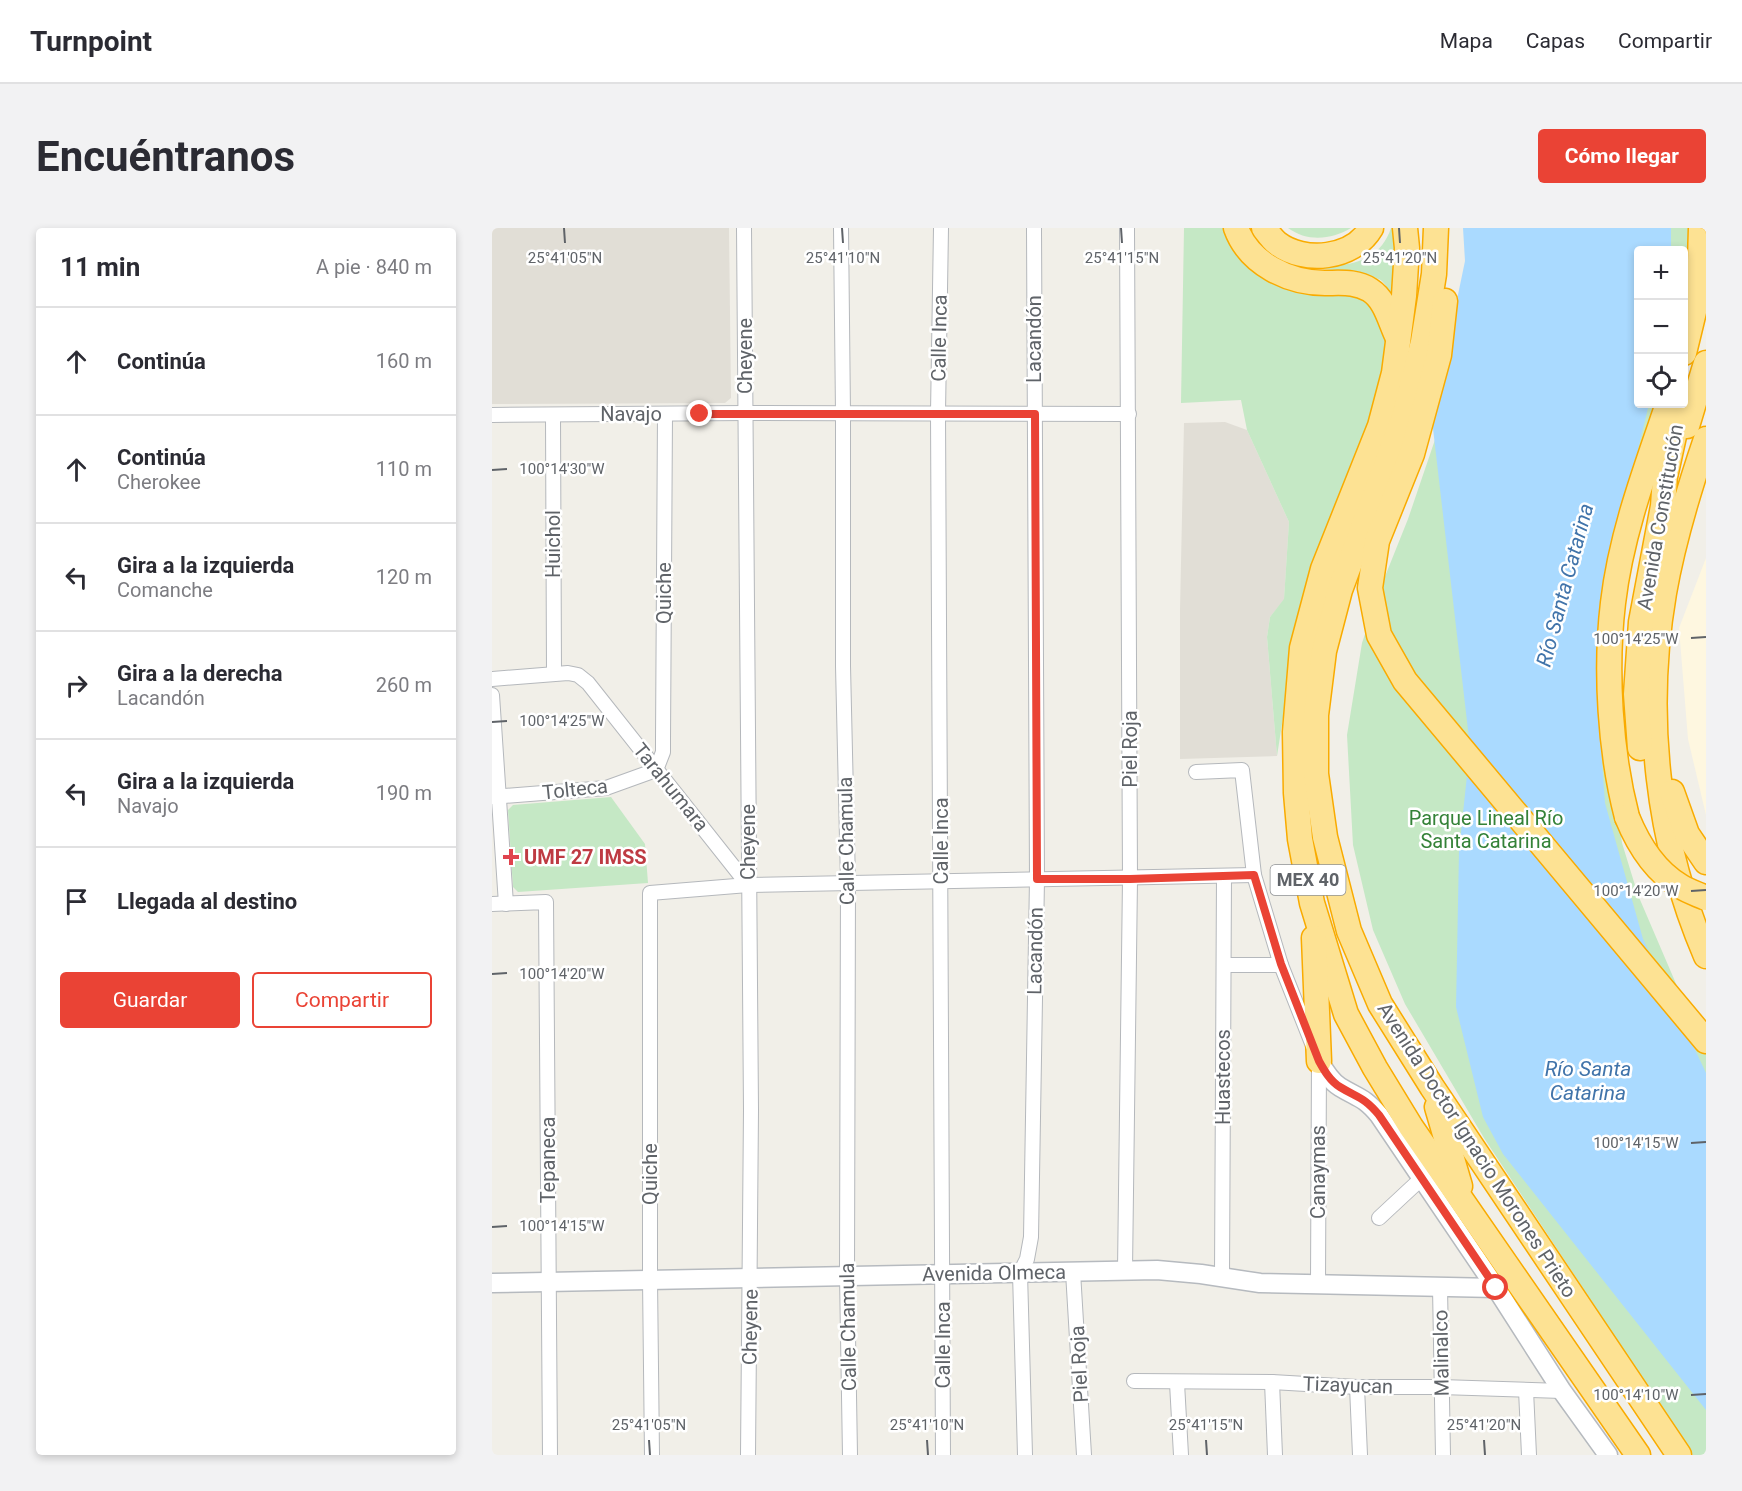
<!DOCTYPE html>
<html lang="es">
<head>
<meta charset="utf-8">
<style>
  body { margin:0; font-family:Roboto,sans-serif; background:#f2f2f3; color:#2b2b33 }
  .controls { position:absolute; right:18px; top:18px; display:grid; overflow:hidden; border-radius:6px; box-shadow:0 3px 9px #0003 }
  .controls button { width:54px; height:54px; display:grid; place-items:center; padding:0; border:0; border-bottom:2px solid #e1e1e2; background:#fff; color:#2b2b33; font:30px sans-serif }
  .stop { position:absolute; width:18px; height:18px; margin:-14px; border:4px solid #ea4335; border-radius:50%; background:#fff }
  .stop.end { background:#ea4335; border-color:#fff; box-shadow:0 2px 6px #0008 }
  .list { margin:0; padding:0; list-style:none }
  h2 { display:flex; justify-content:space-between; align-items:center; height:78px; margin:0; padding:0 24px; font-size:26px }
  h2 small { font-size:20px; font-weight:400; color:#7c7c81 }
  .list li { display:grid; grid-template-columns:39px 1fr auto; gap:18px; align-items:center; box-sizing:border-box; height:108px; padding:0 24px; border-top:2px solid #e1e1e2 }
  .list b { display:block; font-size:22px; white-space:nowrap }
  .list p { margin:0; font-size:20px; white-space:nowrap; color:#7c7c81 }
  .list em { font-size:20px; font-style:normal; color:#7c7c81 }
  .actions { display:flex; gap:12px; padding:18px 24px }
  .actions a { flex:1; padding:14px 0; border:2px solid #ea4335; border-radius:6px; text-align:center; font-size:21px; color:#ea4335 }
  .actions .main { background:#ea4335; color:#fff }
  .icon { flex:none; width:33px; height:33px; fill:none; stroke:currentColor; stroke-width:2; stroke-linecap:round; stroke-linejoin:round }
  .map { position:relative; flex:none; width:1214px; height:1227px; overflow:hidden; border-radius:6px }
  header { display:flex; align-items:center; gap:36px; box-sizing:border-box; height:84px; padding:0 30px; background:#fff; border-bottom:2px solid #e1e1e2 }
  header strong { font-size:28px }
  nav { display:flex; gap:33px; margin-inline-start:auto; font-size:21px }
  .intro { display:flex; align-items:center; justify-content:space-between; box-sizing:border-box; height:144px; padding:0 36px }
  h1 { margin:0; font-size:42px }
  .button { padding:15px 27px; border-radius:6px; background:#ea4335; color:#fff; font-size:21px; font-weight:700 }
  main { display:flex; gap:36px; padding:0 36px }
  aside { flex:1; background:#fff; border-radius:6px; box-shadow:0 3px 9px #0003 }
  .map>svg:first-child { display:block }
  .commercial { fill:#fef7e0 }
  .education { fill:#e1ded6 }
  .green { fill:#c5e8c5 }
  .water { fill:#aadaff }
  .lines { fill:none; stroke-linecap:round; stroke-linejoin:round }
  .street-casing { stroke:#b5b8bc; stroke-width:16 }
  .secondary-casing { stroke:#b6babf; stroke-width:21 }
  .highway-casing { stroke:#f9ab00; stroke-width:27 }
  .street { stroke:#fff; stroke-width:14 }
  .secondary { stroke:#fff; stroke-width:18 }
  .highway { stroke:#fde293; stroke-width:24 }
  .highway-bridge-casing { stroke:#f9ab00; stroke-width:27; stroke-linecap:butt }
  .highway-bridge { stroke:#fde293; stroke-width:24 }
  .route { stroke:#ea4335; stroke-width:8 }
  .ticks { fill:none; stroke:#5f6368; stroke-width:2 }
  .health-dot { fill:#e0444e; stroke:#fff; stroke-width:2 }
  .labels { text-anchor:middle; stroke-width:5; stroke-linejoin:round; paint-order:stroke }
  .shield { fill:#fff; stroke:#8f9295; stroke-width:1.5 }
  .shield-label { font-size:18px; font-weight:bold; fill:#5f6368 }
  .street-label { font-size:20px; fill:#5f6368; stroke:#fff }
  .park-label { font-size:20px; fill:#348238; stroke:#fff }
  .health-label { font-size:20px; font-weight:bold; fill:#be3a42; stroke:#fff; text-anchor:start }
  .water-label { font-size:21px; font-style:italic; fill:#4174aa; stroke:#fff }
  .ticks-label { font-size:15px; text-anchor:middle; fill:#5f6368; stroke:#fff; stroke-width:5; stroke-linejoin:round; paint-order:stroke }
</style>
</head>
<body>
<header>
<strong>Turnpoint</strong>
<nav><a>Mapa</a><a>Capas</a><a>Compartir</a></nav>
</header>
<div class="intro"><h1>Encuéntranos</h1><a class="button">Cómo llegar</a></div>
<main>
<aside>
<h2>11 min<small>A pie · 840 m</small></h2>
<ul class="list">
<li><svg class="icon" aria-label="ahead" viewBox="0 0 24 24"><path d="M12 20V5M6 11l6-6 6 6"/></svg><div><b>Continúa</b></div><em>160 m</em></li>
<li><svg class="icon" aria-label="ahead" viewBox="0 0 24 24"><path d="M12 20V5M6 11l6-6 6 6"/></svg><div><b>Continúa</b><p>Cherokee</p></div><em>110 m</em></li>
<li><svg class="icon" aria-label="left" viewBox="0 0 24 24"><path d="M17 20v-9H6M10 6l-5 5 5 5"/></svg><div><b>Gira a la izquierda</b><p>Comanche</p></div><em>120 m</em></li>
<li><svg class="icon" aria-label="right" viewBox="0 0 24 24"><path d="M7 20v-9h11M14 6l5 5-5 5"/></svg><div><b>Gira a la derecha</b><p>Lacandón</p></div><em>260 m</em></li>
<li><svg class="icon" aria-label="left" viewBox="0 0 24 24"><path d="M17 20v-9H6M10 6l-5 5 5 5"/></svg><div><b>Gira a la izquierda</b><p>Navajo</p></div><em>190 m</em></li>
<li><svg class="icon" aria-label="arrive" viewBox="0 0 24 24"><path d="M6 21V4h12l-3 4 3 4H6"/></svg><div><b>Llegada al destino</b></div></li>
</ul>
<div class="actions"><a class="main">Guardar</a><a>Compartir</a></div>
</aside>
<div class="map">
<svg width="1214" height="1227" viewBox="0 0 1214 1227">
  <rect width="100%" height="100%" fill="#f1efe8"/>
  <path class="commercial" d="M1214 330V587L1196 511 1187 400Z"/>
  <g class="education">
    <path d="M0 0H237L239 170 233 175 0 176Z"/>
    <path d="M733 194 755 202 797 294 792 372 778 389 775 409 785 528 688 531V382L692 195Z"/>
  </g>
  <g class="green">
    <path d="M692 0H736L745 23 879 73 895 113 884 170 867 239 821 367 793 477 785 528 775 409 778 389 792 371 797 294 755 202 749 172 689 175Z"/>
    <path d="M796 0H859C839 12 815 14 796 0Z"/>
    <path d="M899 0H910L906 84C902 74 898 61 890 53 881 45 829 41 814 39 849 38 886 39 899 0Z"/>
    <path d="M979 0H1196L1198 88 1192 113V22H1146V176H1175L1138 297 1120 538 1130 615 1146 667 1188 765 1214 809V1227H1201L992 910 913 776 881 702 861 617 855 507 870 415 890 356 916 291 947 200Z"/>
    <path d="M119 569 153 616 156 655 26 664 21 659 16 582 21 577Z"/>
  </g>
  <path class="water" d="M971 0H1179V22H1146V176H1157L1111 366 1104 454 1113 575 1151 711 1214 845V1182L1011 926 991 889 964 779 967 623 978 519 940 192 973 33Z"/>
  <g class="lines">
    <g class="street-casing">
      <g id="street">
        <path d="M252 0 259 882 256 1227"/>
        <path d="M349 0 351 185V438L356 654 355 1048 358 1227"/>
        <path d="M449 0 446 185 451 1227"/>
        <path d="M0 187 254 185 637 186"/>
        <path d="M61 187 62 445"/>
        <path d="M0 451 76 445 86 447 96 455 256 657"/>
        <path d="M0 467 14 676"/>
        <path d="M704 544 750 542 762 647 789 737 827 833 826 1055"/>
        <path d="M0 569 114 560 164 542 171 524V511L173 186"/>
        <path d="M0 676 54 674 58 1227"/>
        <path d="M732 737H789"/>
        <path d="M887 990 930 950"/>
        <path d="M633 1042 638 651 635 0"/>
        <path d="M581 1044 592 1227"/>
        <path d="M730 1049 732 648"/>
        <path d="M948 1059 951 1227"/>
        <path d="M642 1153 780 1154 865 1159H949L1070 1163"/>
        <path d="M780 1154 783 1227"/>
        <path d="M685 1155 689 1227"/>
        <path d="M865 1159 868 1227"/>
        <path d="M1034 1162 1037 1227"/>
        <path d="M160 1227 158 1051V665L256 657 762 647"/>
        <path d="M533 1227 528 1045 535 1031 539 1009 545 651 542 0"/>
      </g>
    </g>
    <g class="secondary-casing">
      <g id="secondary">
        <path d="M827 833C832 842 838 853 848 859 866 870 872 869 887 887L1004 1060 1070 1163 1116 1227"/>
        <path d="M0 1055 665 1042 709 1046 768 1055 1004 1060"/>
      </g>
    </g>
    <g class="highway-casing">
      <g id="highway">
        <path d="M744 0C757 36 797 55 833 55 849 55 864 53 878 62 894 72 898 94 906 110"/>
        <path d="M772 0C776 5 780 11 785 15 812 36 861 31 879 0"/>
        <path d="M913 0 915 20 912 68 902 145 888 198 831 341 810 420 803 504 804 565 808 611 820 675 854 786 883 840 919 899 1146 1227"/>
        <path d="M944 0 942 46 931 114 912 189 848 362 832 423 824 487V546L833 609 857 703 888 776 940 859 1187 1227"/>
        <path d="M953 73 947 127 920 226 885 313 878 360 887 407 913 453 1214 813"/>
        <path d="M1192 125 1207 63 1209 0"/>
        <path d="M1195 198 1214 135"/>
        <path d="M1214 211C1197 261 1181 313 1172 365 1151 487 1165 614 1214 728"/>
        <path d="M1148 520 1144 466 1149 394 1171 278 1173 249 1189 176"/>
        <path d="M1180 564 1195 606 1214 634"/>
        <path d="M1135 589C1118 524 1113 442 1121 375 1129 306 1154 240 1176 176"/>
        <path d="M822 710 827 833"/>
        <path d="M945 879 968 958"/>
      </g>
    </g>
    <use href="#street" class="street"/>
    <use href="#secondary" class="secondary"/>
    <use href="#highway" class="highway"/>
    <g class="highway-bridge-casing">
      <path id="highway-bridge" d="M1135 589C1146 616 1163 643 1188 658 1196 663 1205 666 1214 670"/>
    </g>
    <use href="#highway-bridge" class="highway-bridge"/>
  </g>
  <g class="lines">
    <path class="route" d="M208 186H543L545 651H638L762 647 789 736 827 833C832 842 838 853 848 859 866 870 872 869 887 887L1004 1060"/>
  </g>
  <path class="ticks" d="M72 0 73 15M350 0 351 15M629 0 630 15M907 0 908 15M0 242 15 241M1199 410 1214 409M0 494 15 493M1199 663 1214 662M0 746 15 745M1199 915 1214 914M0 999 15 998M1199 1167 1214 1166M157 1212 158 1227M435 1212 436 1227M714 1212 715 1227M992 1212 993 1227"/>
  <path class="health-dot" d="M16 620h6v6h6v6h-6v6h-6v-6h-6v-6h6z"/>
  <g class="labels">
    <rect class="shield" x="778.5" y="637" width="75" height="30" rx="4.5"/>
    <g class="shield-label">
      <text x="816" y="658">MEX 40</text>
    </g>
    <g class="street-label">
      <text transform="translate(447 110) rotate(-89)" y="7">Calle Inca</text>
      <text transform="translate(542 111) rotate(-90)" y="7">Lacandón</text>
      <text transform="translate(253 128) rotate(-90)" y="7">Cheyene</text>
      <text x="139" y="193">Navajo</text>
      <text transform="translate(1168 289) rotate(-80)" y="7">Avenida Constitución</text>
      <text transform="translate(61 316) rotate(-90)" y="7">Huichol</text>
      <text transform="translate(172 365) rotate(-90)" y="7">Quiche</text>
      <text transform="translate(638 521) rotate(-90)" y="7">Piel Roja</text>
      <text transform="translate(179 559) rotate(51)" y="7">Tarahumara</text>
      <text transform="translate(83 561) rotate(-6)" y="7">Tolteca</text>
      <text transform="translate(354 613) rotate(-91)" y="7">Calle Chamula</text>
      <text transform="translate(449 613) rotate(-90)" y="7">Calle Inca</text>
      <text transform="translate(256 614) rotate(-90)" y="7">Cheyene</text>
      <text transform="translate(543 723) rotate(-89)" y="7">Lacandón</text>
      <text transform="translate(731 849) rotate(-90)" y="7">Huastecos</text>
      <text transform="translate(985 922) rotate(57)" y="7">Avenida Doctor Ignacio Morones Prieto</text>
      <text transform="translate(56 932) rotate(-90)" y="7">Tepaneca</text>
      <text transform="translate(826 944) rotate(-90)" y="7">Canaymas</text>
      <text transform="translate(158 946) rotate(-90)" y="7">Quiche</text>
      <text transform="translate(502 1045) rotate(-1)" y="7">Avenida Olmeca</text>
      <text transform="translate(258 1099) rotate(-89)" y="7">Cheyene</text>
      <text transform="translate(356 1099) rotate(-91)" y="7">Calle Chamula</text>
      <text transform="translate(451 1117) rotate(-90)" y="7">Calle Inca</text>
      <text transform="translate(949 1125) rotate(-91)" y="7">Malinalco</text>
      <text transform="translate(587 1136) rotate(-93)" y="7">Piel Roja</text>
      <text transform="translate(856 1157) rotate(2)" y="7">Tizayucan</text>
    </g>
    <g class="park-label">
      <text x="994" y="597">Parque Lineal Río<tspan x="994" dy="23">Santa Catarina</tspan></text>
    </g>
    <g class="health-label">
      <text x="32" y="636">UMF 27 IMSS</text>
    </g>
    <g class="water-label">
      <text transform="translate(1073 357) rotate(-75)" y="7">Río Santa Catarina</text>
      <text x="1096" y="848">Río Santa<tspan x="1096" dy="24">Catarina</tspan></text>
    </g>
  </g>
  <g class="ticks-label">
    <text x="73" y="35">25°41'05"N</text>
    <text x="351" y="35">25°41'10"N</text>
    <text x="630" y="35">25°41'15"N</text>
    <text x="908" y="35">25°41'20"N</text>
    <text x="70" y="246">100°14'30"W</text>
    <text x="1144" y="416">100°14'25"W</text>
    <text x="70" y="498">100°14'25"W</text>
    <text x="1144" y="668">100°14'20"W</text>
    <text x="70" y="751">100°14'20"W</text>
    <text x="1144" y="920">100°14'15"W</text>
    <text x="70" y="1003">100°14'15"W</text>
    <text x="1144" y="1172">100°14'10"W</text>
    <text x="157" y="1202">25°41'05"N</text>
    <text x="435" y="1202">25°41'10"N</text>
    <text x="714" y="1202">25°41'15"N</text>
    <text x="992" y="1202">25°41'20"N</text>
  </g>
</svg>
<div class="controls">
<button>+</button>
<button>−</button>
<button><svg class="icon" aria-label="locate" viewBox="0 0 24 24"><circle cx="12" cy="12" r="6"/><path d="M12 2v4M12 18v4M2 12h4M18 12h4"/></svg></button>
</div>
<div class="stop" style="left:1004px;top:1060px"></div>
<div class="stop end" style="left:208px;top:186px"></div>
</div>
</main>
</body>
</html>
